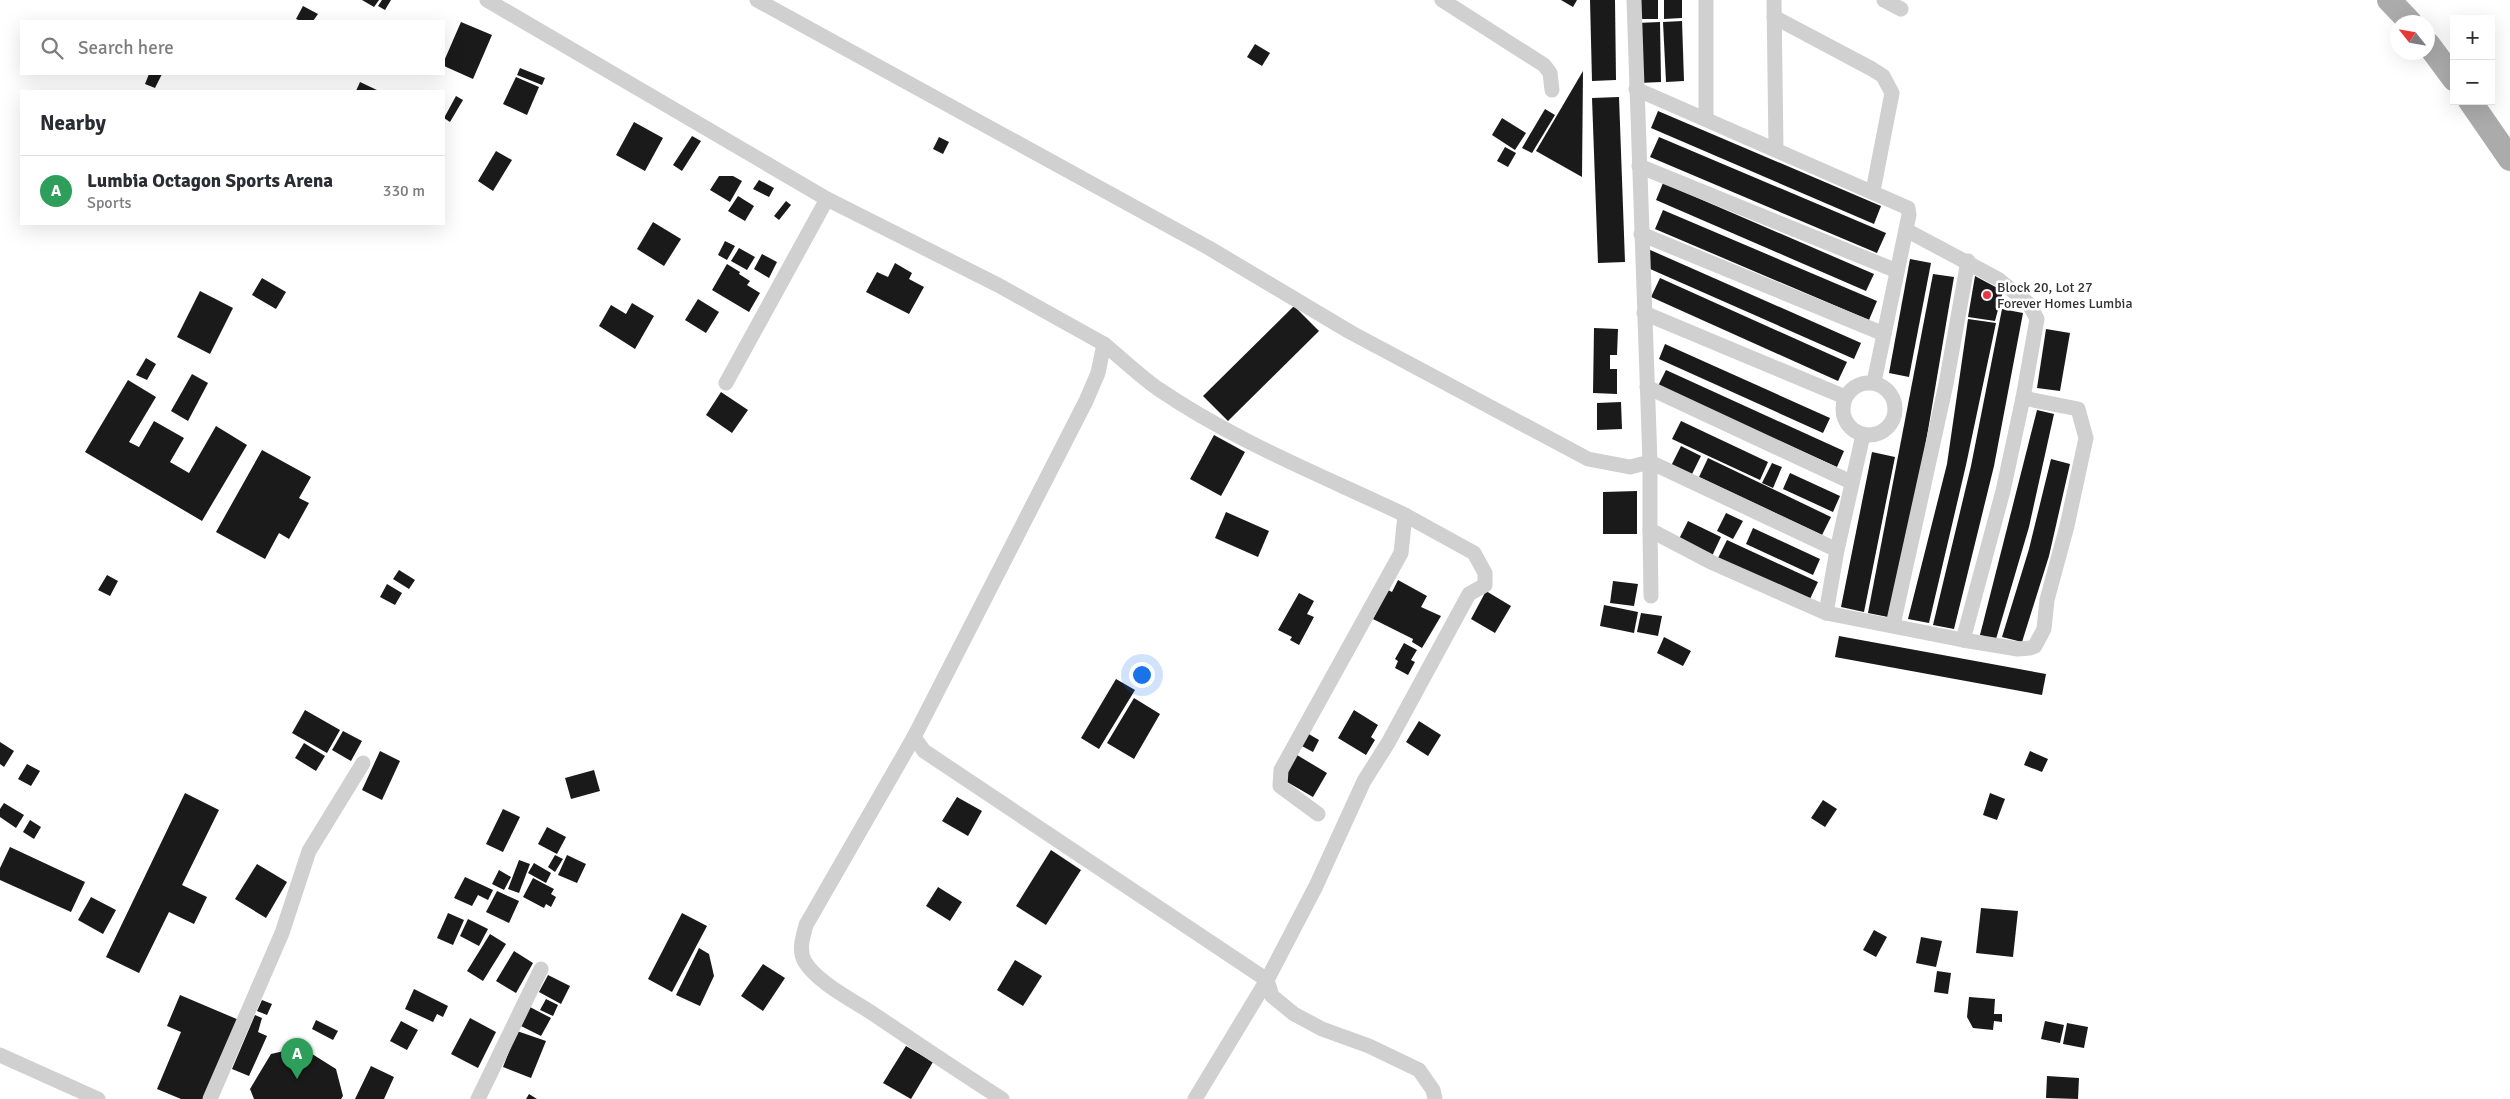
<!DOCTYPE html>
<html lang="en">
<head>
<meta charset="utf-8">
<style>
  body { margin:0; font-family:Signika,sans-serif; background:#f2f2f3; color:#2b2b33 }
  .controls { position:absolute; right:15px; top:15px; display:grid; overflow:hidden; border-radius:0px; box-shadow:0 5px 20px #0002 }
  .controls button { width:45px; height:45px; display:grid; place-items:center; padding:0; border:0; border-bottom:1px solid #e1e1e2; background:#fff; color:#2b2b33; font:25px sans-serif }
  .compass { position:absolute; left:2390px; top:15px; width:45px; height:45px; border-radius:50%; background:#fff; box-shadow:0 5px 20px #0002; rotate:301deg }
  .you { position:absolute; left:1141px; top:674px; width:18px; height:18px; margin:-12px; border:4px solid #fff; border-radius:50%; background:#1a73e8; box-shadow:0 0 0 8px #1a73e833 }
  .badge { display:grid; place-items:center; width:32px; height:32px; border-radius:50%; background:#e63946; color:#fff; font-size:16px; font-weight:700 }
  .pin { position:absolute; translate:-50% -41px; filter:drop-shadow(0 1px 2px #0008) }
  .pin::after { content:''; position:absolute; top:26px; width:18px; height:15px; background:inherit; clip-path:polygon(0 0,100% 0,50% 100%) }
  .list { margin:0; padding:0; list-style:none }
  h2 { display:flex; justify-content:space-between; align-items:center; height:65px; margin:0; padding:0 20px; font-size:21px }
  h2 small { font-size:16px; font-weight:400; color:#7c7c81 }
  .list li { display:grid; grid-template-columns:32px 1fr auto; gap:15px; align-items:center; box-sizing:border-box; height:70px; padding:0 20px; border-top:1px solid #e1e1e2 }
  .list b { display:block; font-size:19px; white-space:nowrap }
  .list p { margin:0; font-size:16px; white-space:nowrap; color:#7c7c81 }
  .list em { font-size:16px; font-style:normal; color:#7c7c81 }
  .icon { flex:none; width:28px; height:28px; fill:none; stroke:currentColor; stroke-width:2; stroke-linecap:round; stroke-linejoin:round }
  .map { position:relative; flex:none; width:2510px; height:1099px; overflow:hidden }
  .search { position:absolute; background:#fff; box-shadow:0 5px 20px #0002; left:20px; top:20px; width:425px; height:55px; display:flex; align-items:center; gap:12px; box-sizing:border-box; padding:0 18px; border-radius:0px; color:#7c7c81; font-size:19px }
  .panel { position:absolute; background:#fff; box-shadow:0 5px 20px #0002; left:20px; top:90px; width:425px; height:135px; border-radius:0px }
  .map>svg:first-child { display:block }
  .building { fill:#1a1a1a }
  .lines { fill:none; stroke-linecap:round; stroke-linejoin:round }
  .minor { stroke:#d0d0d0; stroke-width:15 }
  .primary { stroke:#ababab; stroke-width:24 }
  .poi-dot { fill:#e63946; stroke:#fff; stroke-width:2 }
  .labels { text-anchor:middle; stroke-width:5; stroke-linejoin:round; paint-order:stroke }
  .poi-label { font-size:14px; fill:#333; stroke:#fff; text-anchor:start }
</style>
</head>
<body>
<div class="map">
<svg width="2510" height="1099" viewBox="0 0 2510 1099">
  <rect width="100%" height="100%" fill="#fff"/>
  <g class="building">
    <path d="M362 0H379L374 7Z"/>
    <path d="M382 0H391L385 10 378 6Z"/>
    <path d="M1561 0H1577L1573 7Z"/>
    <path d="M1590 0H1615L1616 80 1592 81Z"/>
    <rect x="1636" y="0" width="22" height="19"/>
    <path d="M1664 0H1682V18L1664 19Z"/>
    <path d="M303 6 318 14 313 21H301L296 19Z"/>
    <path d="M1682 21 1684 81 1666 82 1663 22Z"/>
    <path d="M461 22 492 35 473 79 444 66V61Z"/>
    <path d="M1660 22 1661 82 1639 83 1637 23Z"/>
    <path d="M1255 44 1270 53 1262 66 1247 57Z"/>
    <path d="M520 68 545 78 542 85 517 75Z"/>
    <path d="M1583 71 1582 177 1536 151Z"/>
    <path d="M149 74H162L155 88 145 84Z"/>
    <path d="M516 77 539 87 527 115 503 104Z"/>
    <path d="M360 82 379 91H356Z"/>
    <path d="M456 96 463 100 450 122 444 118Z"/>
    <path d="M1619 97 1625 262 1598 263 1592 98Z"/>
    <path d="M1545 109 1555 115 1532 153 1522 148Z"/>
    <path d="M1658 111 1881 206 1874 224 1651 128Z"/>
    <path d="M1502 118 1526 133 1515 150 1492 135Z"/>
    <path d="M634 122 663 138 645 171 616 155Z"/>
    <path d="M692 136 701 141 682 171 673 165Z"/>
    <path d="M939 137 949 142 943 154 933 149Z"/>
    <path d="M1659 137 1886 233 1877 253 1650 157Z"/>
    <path d="M1505 147 1516 153 1508 167 1497 161Z"/>
    <path d="M496 151 512 160 493 191 478 181Z"/>
    <path d="M719 176H733L742 181 730 202 710 190Z"/>
    <path d="M759 180 774 188 769 197 753 189Z"/>
    <path d="M1663 183 1874 274 1866 291 1656 200Z"/>
    <path d="M738 196 754 206 745 221 728 211Z"/>
    <path d="M786 201 791 205 779 220 774 216Z"/>
    <path d="M1663 210 1877 301 1869 320 1655 229Z"/>
    <path d="M653 222 681 239 664 266 637 249Z"/>
    <path d="M725 241 735 246 727 260 718 255Z"/>
    <path d="M739 248 755 257 747 270 731 261Z"/>
    <path d="M1648 249 1861 343 1854 359 1641 265Z"/>
    <path d="M762 254 777 262 769 278 754 269Z"/>
    <path d="M1910 259 1931 263 1909 377 1889 373Z"/>
    <path d="M895 263 912 273 909 279 924 287 909 314 866 292 877 272 888 277Z"/>
    <path d="M727 264 740 272 739 274 750 281 747 285 760 293 749 312 712 290Z"/>
    <path d="M1933 274 1954 277 1925 448 1888 617 1868 613Z"/>
    <path d="M1975 276 2003 291 1995 321 1968 317Z"/>
    <path d="M262 278 286 292 276 309 252 295Z"/>
    <path d="M1660 278 1847 362 1838 381 1651 297Z"/>
    <path d="M200 291 233 308 210 354 177 337Z"/>
    <path d="M698 299 719 312 706 333 685 320Z"/>
    <path d="M632 303 654 316 635 349 599 326 611 305 626 314Z"/>
    <path d="M1294 306 1319 331 1228 421 1203 396Z"/>
    <path d="M2002 309 2023 313 1994 466 1954 629 1933 625 1971 466Z"/>
    <path d="M1968 319 1996 323 1966 465 1929 623 1908 619 1947 464Z"/>
    <path d="M1594 328 1618 329 1617 355H1610V369H1617V394L1593 393Z"/>
    <path d="M2046 329 2070 333 2060 391 2037 388Z"/>
    <path d="M1665 344 1830 418 1823 433 1659 359Z"/>
    <path d="M146 358 156 364 147 380 136 375Z"/>
    <path d="M1666 370 1844 451 1837 467 1658 386Z"/>
    <path d="M192 374 208 383 188 421 171 411Z"/>
    <path d="M128 380 156 397 129 442 139 447 154 421 184 438 170 462 189 473 216 426 247 445 202 521 85 452Z"/>
    <path d="M721 392 748 410 732 433 706 415Z"/>
    <path d="M1621 402 1622 429 1597 430V403Z"/>
    <path d="M2037 410 2054 414 2029 527 1996 639 1980 635Z"/>
    <path d="M1681 421 1768 462 1760 480 1672 439Z"/>
    <path d="M1214 435 1245 452 1221 496 1190 479Z"/>
    <path d="M1681 446 1701 456 1691 476 1671 466Z"/>
    <path d="M262 450 311 477 299 498 309 503 289 539 279 533 265 559 216 532Z"/>
    <path d="M1872 452 1895 457 1864 612 1841 607Z"/>
    <path d="M1708 458 1831 517 1822 535 1699 477Z"/>
    <path d="M2051 459 2070 464 2049 556 2022 642 2002 637 2029 549Z"/>
    <path d="M1772 463 1782 467 1773 488 1762 483Z"/>
    <path d="M1790 473 1840 496 1833 512 1783 489Z"/>
    <path d="M1637 491V534H1603V492Z"/>
    <path d="M1226 512 1269 531 1258 557 1215 538Z"/>
    <path d="M1726 513 1743 521 1733 539 1717 531Z"/>
    <path d="M1688 521 1721 537 1712 556 1679 539Z"/>
    <path d="M1753 528 1820 559 1813 575 1746 544Z"/>
    <path d="M1727 540 1818 582 1809 601 1718 558Z"/>
    <path d="M399 570 415 580 409 589 393 579Z"/>
    <path d="M107 575 118 581 110 596 98 590Z"/>
    <path d="M1398 580 1427 596 1421 607 1441 616 1422 648 1412 642 1413 639 1373 619 1388 590 1392 592Z"/>
    <path d="M1613 581 1638 584 1634 606 1610 603Z"/>
    <path d="M387 584 402 593 395 605 380 597Z"/>
    <path d="M1486 591 1511 606 1495 633 1471 619Z"/>
    <path d="M1299 593 1314 601 1307 614 1314 617 1299 645 1290 640 1292 637 1278 630Z"/>
    <path d="M1604 605 1638 612 1634 633 1600 626Z"/>
    <path d="M1641 613 1662 616 1658 636 1637 632Z"/>
    <path d="M1839 636 2046 674 2042 695 1835 657Z"/>
    <path d="M1664 637 1691 651 1683 666 1657 653Z"/>
    <path d="M1404 643 1417 650 1411 660 1415 662 1408 675 1395 668 1398 661 1395 659Z"/>
    <path d="M1116 679 1135 690 1099 749 1081 738Z"/>
    <path d="M1134 698 1160 714 1134 759 1107 743Z"/>
    <path d="M305 710 340 730 327 753 292 733Z"/>
    <path d="M1354 710 1378 725 1371 737 1375 740 1366 755 1338 738Z"/>
    <path d="M1419 721 1441 735 1428 756 1406 742Z"/>
    <path d="M343 731 362 741 351 761 332 750Z"/>
    <path d="M1307 733 1319 740 1313 752 1300 745Z"/>
    <path d="M0 742 14 751 4 767 0 764Z"/>
    <path d="M304 743 325 756 316 771 295 758Z"/>
    <path d="M380 751 400 761 382 800 362 790Z"/>
    <path d="M2030 751 2048 759 2042 772 2024 765Z"/>
    <path d="M1297 755 1327 773 1313 797 1282 779Z"/>
    <path d="M27 764 40 771 31 786 18 779Z"/>
    <path d="M594 770 600 791 571 799 565 778Z"/>
    <path d="M185 793 219 810 182 885 207 897 194 924 169 912 139 973 106 957Z"/>
    <path d="M1990 793 2005 799 1997 820 1983 815Z"/>
    <path d="M957 797 982 811 968 836 942 821Z"/>
    <path d="M1823 800 1837 809 1825 827 1811 818Z"/>
    <path d="M4 803 24 815 16 828 0 817V809Z"/>
    <path d="M503 809 520 817 503 852 486 844Z"/>
    <path d="M30 820 41 827 34 839 23 832Z"/>
    <path d="M547 827 566 837 557 854 538 844Z"/>
    <path d="M10 847 85 882 71 912 0 880V868Z"/>
    <path d="M1051 850 1081 870 1046 925 1016 906Z"/>
    <path d="M555 855 563 859 555 872 548 867Z"/>
    <path d="M567 855 586 864 577 883 558 875Z"/>
    <path d="M519 860 530 864 519 893 508 889Z"/>
    <path d="M534 863 551 873 546 883 528 873Z"/>
    <path d="M257 864 287 882 266 918 235 899Z"/>
    <path d="M499 870 511 877 504 890 492 884Z"/>
    <path d="M465 877 493 890 488 900 478 895 472 906 454 898Z"/>
    <path d="M533 878 554 889 551 894 556 897 551 907 546 904 544 908 523 897Z"/>
    <path d="M938 887 962 902 950 921 926 906Z"/>
    <path d="M497 891 519 901 509 923 486 912Z"/>
    <path d="M91 897 116 910 103 934 78 920Z"/>
    <path d="M1981 908 2018 911 2013 957 1976 953Z"/>
    <path d="M448 913 464 920 453 945 437 938Z"/>
    <path d="M682 913 707 926 672 992 648 979Z"/>
    <path d="M468 919 488 929 479 946 460 936Z"/>
    <path d="M1874 930 1887 937 1876 957 1863 950Z"/>
    <path d="M490 934 506 944 483 981 467 971Z"/>
    <path d="M1921 937 1942 941 1936 967 1916 963Z"/>
    <path d="M699 948 709 954 714 976 700 1006 676 995Z"/>
    <path d="M514 951 533 963 516 993 496 981Z"/>
    <path d="M1015 960 1042 976 1023 1006 997 990Z"/>
    <path d="M763 964 785 978 763 1011 741 996Z"/>
    <path d="M1937 971 1951 973 1948 994 1934 992Z"/>
    <path d="M548 975 570 986 561 1004 539 992Z"/>
    <path d="M414 989 448 1006 443 1017 437 1014 433 1022 405 1009Z"/>
    <path d="M180 995 239 1020 205 1099H181L157 1089 181 1032 167 1026Z"/>
    <path d="M1969 997 1995 999 1994 1014H2002V1022L1994 1021 1993 1030 1973 1028 1967 1017Z"/>
    <path d="M546 999 558 1005 553 1016 540 1010Z"/>
    <path d="M262 1000 272 1004 267 1015 257 1011Z"/>
    <path d="M528 1006 551 1018 541 1036 519 1025Z"/>
    <path d="M255 1015 262 1018 258 1032 267 1036 249 1076 232 1069Z"/>
    <path d="M470 1018 496 1032 478 1068 451 1054Z"/>
    <path d="M316 1020 338 1031 333 1040 312 1029Z"/>
    <path d="M401 1021 418 1030 407 1050 390 1041Z"/>
    <path d="M2045 1021 2064 1025 2060 1043 2041 1039Z"/>
    <path d="M2067 1023 2088 1027 2084 1048 2063 1044Z"/>
    <path d="M517 1031 546 1041 531 1078 503 1067Z"/>
    <path d="M906 1046 933 1062 911 1099 883 1083Z"/>
    <path d="M301 1047 336 1069 343 1096 341 1099H254L250 1089 271 1054Z"/>
    <path d="M371 1066 394 1077 384 1099H355Z"/>
    <path d="M2047 1076 2079 1078 2078 1099 2046 1098Z"/>
    <path d="M529 1094 537 1099H526Z"/>
  </g>
  <g class="lines">
    <g class="minor">
      <path d="M487 0 827 199 998 285 1104 344 1098 373 1086 401 914 737 924 751 1267 980 1272 996 1294 1014 1322 1029 1369 1046 1419 1070 1433 1090 1435 1099"/>
      <path d="M757 0 1209 248 1350 332 1588 459 1630 467 1650 462 1634 0"/>
      <path d="M1442 0 1544 65 1550 73 1552 90"/>
      <path d="M1706 0V119"/>
      <path d="M1774 0 1776 149"/>
      <path d="M1884 0 1901 9"/>
      <path d="M1774 17 1872 69 1883 76 1892 93 1873 191"/>
      <path d="M1636 89 1908 208 1909 215 1874 382"/>
      <path d="M1639 166 1897 271"/>
      <path d="M1906 230 1998 279 2029 304 2037 319 2023 398 2003 491 1963 640"/>
      <path d="M1641 234 1884 334"/>
      <path d="M1644 313 1845 397"/>
      <path d="M1104 344C1122 359 1139 375 1157 388 1234 441 1321 475 1405 515L1401 553 1281 770 1280 786 1318 814"/>
      <circle cx="1869" cy="409" r="26"/>
      <path d="M726 383 827 199"/>
      <path d="M1647 387 1851 482"/>
      <path d="M1650 530 1651 596"/>
      <path d="M1837 550 1650 462V530L1713 563 1826 613 1963 640 2018 649 2030 648 2035 646 2044 629 2047 600 2067 526 2086 438 2078 409 2023 398"/>
      <path d="M1826 613 1837 550 1863 435"/>
      <path d="M1893 625 1946 384 1968 261"/>
      <path d="M914 737 806 925C803 937 798 950 805 962 817 982 852 1000 872 1013 915 1042 958 1071 1002 1099"/>
      <path d="M0 1055 98 1099"/>
      <path d="M210 1099 282 933 309 851 363 763"/>
      <path d="M478 1099 541 969"/>
      <path d="M1195 1099 1267 980 1316 886 1364 781 1388 743 1469 594 1485 585V573L1474 553 1405 515"/>
    </g>
    <g class="primary">
      <path d="M2389 0 2410 22"/>
      <path d="M2428 44 2454 79"/>
      <path d="M2470 101 2510 159"/>
    </g>
  </g>
  <circle class="poi-dot" cx="1987" cy="295" r="5"/>
  <g class="labels">
    <g class="poi-label">
      <text x="1997" y="292">Block 20, Lot 27<tspan x="1997" dy="16">Forever Homes Lumbia</tspan></text>
    </g>
  </g>
</svg>
<div class="controls">
<button>+</button>
<button>−</button>
</div>
<svg class="compass" viewBox="-18 -18 36 36"><path d="M0-13l5 13h-10z" fill="#e53935"/><path d="M0 13l5-13h-10z" fill="#7c7c81"/></svg>
<div class="you"></div>
<div class="pin badge" style="left:297px;top:1079px;background:#2e9e5b">A</div>
<div class="search"><svg class="icon" aria-label="search" viewBox="0 0 24 24"><circle cx="10" cy="10" r="6"/><path d="M15 15l6 6"/></svg>Search here</div>
<section class="panel">
<h2>Nearby<small></small></h2>
<ul class="list">
<li><span class="badge" style="background:#2e9e5b">A</span><div><b>Lumbia Octagon Sports Arena</b><p>Sports</p></div><em>330 m</em></li>
</ul>
</section>
</div>
</body>
</html>
